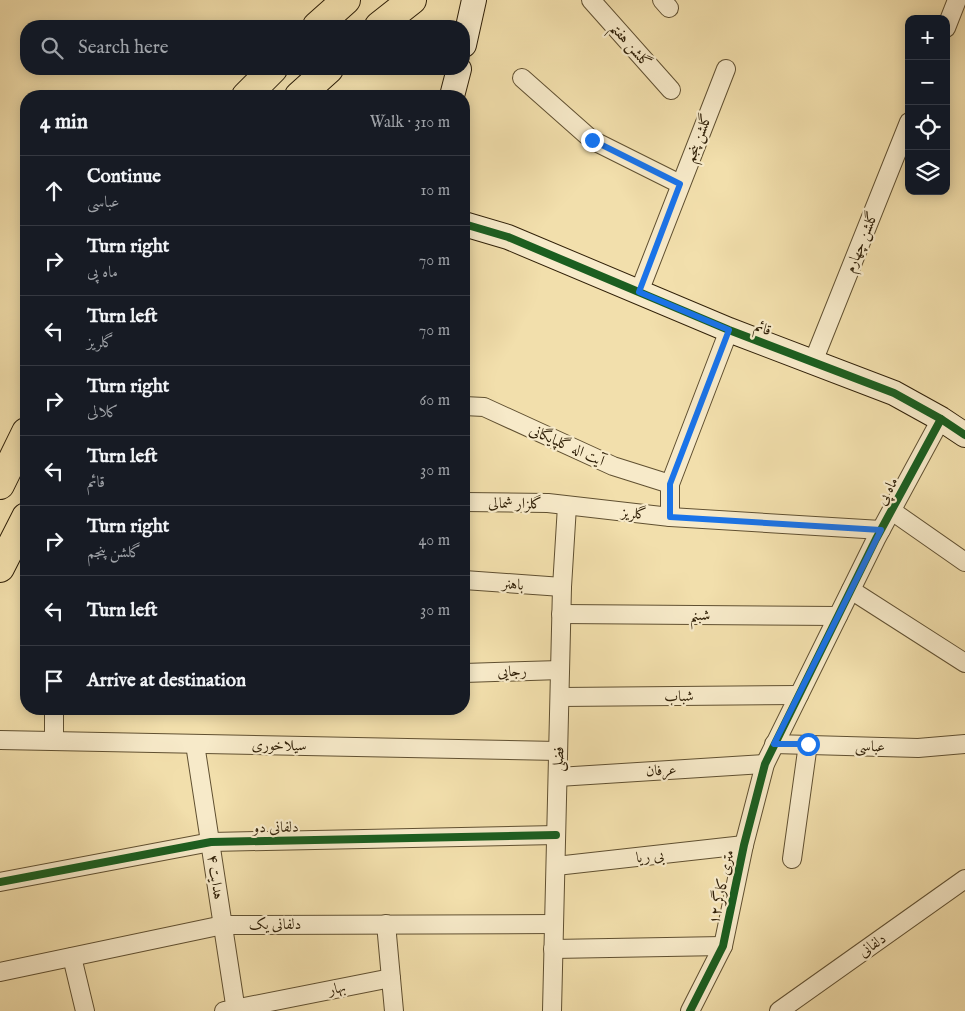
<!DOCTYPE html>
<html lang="en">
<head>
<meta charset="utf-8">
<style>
  body { margin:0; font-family:"IM FELL English",Amiri,serif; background:#242831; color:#f1f3f6 }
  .controls { position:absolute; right:15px; top:15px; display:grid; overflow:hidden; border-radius:10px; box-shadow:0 2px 12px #0003 }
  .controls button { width:45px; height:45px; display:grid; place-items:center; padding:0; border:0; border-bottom:1px solid #363941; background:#171b24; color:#f1f3f6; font:25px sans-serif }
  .stop { position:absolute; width:15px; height:15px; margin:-11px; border:4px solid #1a73e8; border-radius:50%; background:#fff }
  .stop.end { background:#1a73e8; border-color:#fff; box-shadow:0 1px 5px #0008 }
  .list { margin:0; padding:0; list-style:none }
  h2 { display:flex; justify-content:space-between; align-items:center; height:65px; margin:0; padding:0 20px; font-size:21px }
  h2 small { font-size:16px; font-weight:400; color:#9ea1a6 }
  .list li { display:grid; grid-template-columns:32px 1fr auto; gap:15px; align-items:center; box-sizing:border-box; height:70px; padding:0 20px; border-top:1px solid #363941 }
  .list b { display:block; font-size:19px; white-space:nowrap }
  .list p { margin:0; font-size:16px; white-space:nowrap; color:#9ea1a6 }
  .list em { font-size:16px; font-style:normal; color:#9ea1a6 }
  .icon { flex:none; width:28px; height:28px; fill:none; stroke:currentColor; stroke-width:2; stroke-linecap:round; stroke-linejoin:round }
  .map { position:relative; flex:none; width:965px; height:1011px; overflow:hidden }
  .search { position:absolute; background:#171b24; box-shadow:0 2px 12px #0003; left:20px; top:20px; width:450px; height:55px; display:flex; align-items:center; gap:12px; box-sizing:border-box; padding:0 18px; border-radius:20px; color:#9ea1a6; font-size:19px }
  .panel { position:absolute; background:#171b24; box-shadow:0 2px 12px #0003; left:20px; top:90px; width:450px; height:625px; border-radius:20px }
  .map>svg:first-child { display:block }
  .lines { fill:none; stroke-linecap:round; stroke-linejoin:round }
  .street-casing { stroke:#605031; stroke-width:20 }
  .secondary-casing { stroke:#302008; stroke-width:26 }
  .highway-casing { stroke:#302008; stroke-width:30 }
  .street { stroke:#f7eac9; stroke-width:18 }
  .secondary { stroke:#f7eac9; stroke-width:24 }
  .highway { stroke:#f2dfac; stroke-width:28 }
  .cycleway-casing { stroke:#f7eac9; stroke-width:11 }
  .cycleway { stroke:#1b5e20; stroke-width:8 }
  .route { stroke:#1a73e8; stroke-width:6 }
  .labels { text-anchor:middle; stroke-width:4.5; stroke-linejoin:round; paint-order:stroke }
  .street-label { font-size:15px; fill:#302008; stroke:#f7eac9 }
</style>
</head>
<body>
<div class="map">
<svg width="965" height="1011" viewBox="0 0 965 1011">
  <rect width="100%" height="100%" fill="#f2dfac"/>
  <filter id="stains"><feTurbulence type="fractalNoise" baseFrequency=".004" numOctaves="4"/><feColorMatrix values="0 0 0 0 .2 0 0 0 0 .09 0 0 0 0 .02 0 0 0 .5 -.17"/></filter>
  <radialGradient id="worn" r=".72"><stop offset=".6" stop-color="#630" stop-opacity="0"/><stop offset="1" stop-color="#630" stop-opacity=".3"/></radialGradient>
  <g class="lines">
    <g class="street-casing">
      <g id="street">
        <path d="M591 0 671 90"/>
        <path d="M662 0 669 8"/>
        <path d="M946 28 957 0"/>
        <path d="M522 78 592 140 680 184"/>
        <path d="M639 292 726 69"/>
        <path d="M813 362 909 122"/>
        <path d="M464 406 484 407 613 466 670 484"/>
        <path d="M464 502 548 503 670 517 881 530"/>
        <path d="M892 511 965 562"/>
        <path d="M670 517V484L729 330"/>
        <path d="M464 580 562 587"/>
        <path d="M851 590 965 663"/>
        <path d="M561 614 838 616"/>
        <path d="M464 673 560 670"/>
        <path d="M560 697 799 695"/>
        <path d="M0 740 558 751"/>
        <path d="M54 741V709"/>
        <path d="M195 744 236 1011"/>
        <path d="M774 744 918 748 965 744"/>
        <path d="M558 777 765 764"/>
        <path d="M792 859 808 744"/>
        <path d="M556 866 744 845"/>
        <path d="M0 882 211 842 556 835"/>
        <path d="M386 924 394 1011"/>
        <path d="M553 949 723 946"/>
        <path d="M72 957 85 1011"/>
        <path d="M0 972 223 925 554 924"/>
        <path d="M224 1011 391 978"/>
        <path d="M552 1011 562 587 567 506"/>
        <path d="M690 1011 723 946 744 845 765 764 876 539 941 419"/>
        <path d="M779 1011 965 879"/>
      </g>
    </g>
    <g class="secondary-casing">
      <g id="secondary">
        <path d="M464 45 474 0"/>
        <path d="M452 96 459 69"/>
        <path d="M464 224 508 237 729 330 894 393 941 419 965 435"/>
      </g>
    </g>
    <g class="highway-casing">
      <g id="highway">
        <path d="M317 26 346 0"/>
        <path d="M379 26 412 0"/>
        <path d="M246 96 273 69"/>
        <path d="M299 96 329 69"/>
        <path d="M0 485 26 432"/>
        <path d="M0 568 26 517"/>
      </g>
    </g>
    <use href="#street" class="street"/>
    <use href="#secondary" class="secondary"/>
    <use href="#highway" class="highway"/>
    <g class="cycleway-casing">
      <g id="cycleway">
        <path d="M464 224 508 237 729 330 894 393 941 419 965 435"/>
        <path d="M0 882 211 842 556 835"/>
        <path d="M690 1011 723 946 744 845 765 764 876 539 941 419"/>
      </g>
    </g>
    <use href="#cycleway" class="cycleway"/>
  </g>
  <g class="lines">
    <path class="route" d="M592 140 680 184 639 292 729 330 670 484V517L881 530 774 744H808"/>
  </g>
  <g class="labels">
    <g class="street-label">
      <text transform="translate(631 45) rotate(49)" y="5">گلشن هفتم</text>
      <text transform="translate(698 138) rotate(-69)" y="5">گلشن پنجم</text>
      <text transform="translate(861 242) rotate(-68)" y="5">گلشن چهارم</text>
      <text transform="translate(763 328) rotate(20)" y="5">قائم</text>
      <text transform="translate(567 445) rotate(24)" y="5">آیت اله گلپایگانی</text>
      <text transform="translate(887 491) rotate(-62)" y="5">ماه پی</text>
      <text transform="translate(515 503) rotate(1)" y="5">گلزار شمالی</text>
      <text transform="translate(634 513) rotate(6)" y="5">گلریز</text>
      <text transform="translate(513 584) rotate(4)" y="5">باهنر</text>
      <text x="700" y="620">شبنم</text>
      <text transform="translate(512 671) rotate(-2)" y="5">رجایی</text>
      <text transform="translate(679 696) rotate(-1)" y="5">شباب</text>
      <text transform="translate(279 745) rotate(1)" y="5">سیلاخوری</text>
      <text transform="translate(870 746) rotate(2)" y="5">عباسی</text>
      <text transform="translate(558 759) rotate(-88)" y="5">فضلی</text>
      <text transform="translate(661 770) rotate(-3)" y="5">عرفان</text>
      <text transform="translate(276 827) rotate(-1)" y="5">دلفانی دو</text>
      <text transform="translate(650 856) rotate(-6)" y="5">بی ریا</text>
      <text transform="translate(216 877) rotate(82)" y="5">هدایت ۴</text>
      <text transform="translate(721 887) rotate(-78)" y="5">۱۲ متری کارگر</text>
      <text x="275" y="929">دلفانی یک</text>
      <text transform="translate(872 945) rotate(-35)" y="5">دلفانی</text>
      <text transform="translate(337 988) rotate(-11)" y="5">بهار</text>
    </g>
  </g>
  <rect width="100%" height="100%" filter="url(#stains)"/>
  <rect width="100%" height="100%" fill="url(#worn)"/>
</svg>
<div class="controls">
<button>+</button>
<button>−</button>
<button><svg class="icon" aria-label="locate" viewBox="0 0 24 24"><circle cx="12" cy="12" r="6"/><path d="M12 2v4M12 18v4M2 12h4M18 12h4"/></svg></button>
<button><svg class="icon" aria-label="layers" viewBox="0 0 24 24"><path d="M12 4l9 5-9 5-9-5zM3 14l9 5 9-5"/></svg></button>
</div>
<div class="stop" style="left:808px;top:744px"></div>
<div class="stop end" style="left:592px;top:140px"></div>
<div class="search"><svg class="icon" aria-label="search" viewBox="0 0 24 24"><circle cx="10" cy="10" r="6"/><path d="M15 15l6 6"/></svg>Search here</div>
<section class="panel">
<h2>4 min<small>Walk · 310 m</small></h2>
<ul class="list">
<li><svg class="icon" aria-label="ahead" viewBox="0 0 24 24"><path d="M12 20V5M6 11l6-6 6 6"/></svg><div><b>Continue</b><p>عباسی</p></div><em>10 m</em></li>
<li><svg class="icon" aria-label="right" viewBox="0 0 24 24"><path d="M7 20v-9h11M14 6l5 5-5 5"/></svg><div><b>Turn right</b><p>ماه پی</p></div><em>70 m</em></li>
<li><svg class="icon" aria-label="left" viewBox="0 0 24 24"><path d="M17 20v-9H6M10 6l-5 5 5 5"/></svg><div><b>Turn left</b><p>گلریز</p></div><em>70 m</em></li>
<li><svg class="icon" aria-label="right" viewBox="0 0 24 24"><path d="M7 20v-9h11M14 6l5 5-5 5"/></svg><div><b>Turn right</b><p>کلالی</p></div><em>60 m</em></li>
<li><svg class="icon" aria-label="left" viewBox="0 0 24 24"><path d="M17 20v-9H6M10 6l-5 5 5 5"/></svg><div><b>Turn left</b><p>قائم</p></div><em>30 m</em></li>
<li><svg class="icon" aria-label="right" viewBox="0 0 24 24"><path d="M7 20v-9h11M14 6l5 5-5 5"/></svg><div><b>Turn right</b><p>گلشن پنجم</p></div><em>40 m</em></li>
<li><svg class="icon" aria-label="left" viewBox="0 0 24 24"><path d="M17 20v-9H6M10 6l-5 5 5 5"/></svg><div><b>Turn left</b></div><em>30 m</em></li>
<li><svg class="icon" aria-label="arrive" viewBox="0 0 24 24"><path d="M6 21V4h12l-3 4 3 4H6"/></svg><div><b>Arrive at destination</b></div></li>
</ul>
</section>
</div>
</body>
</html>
